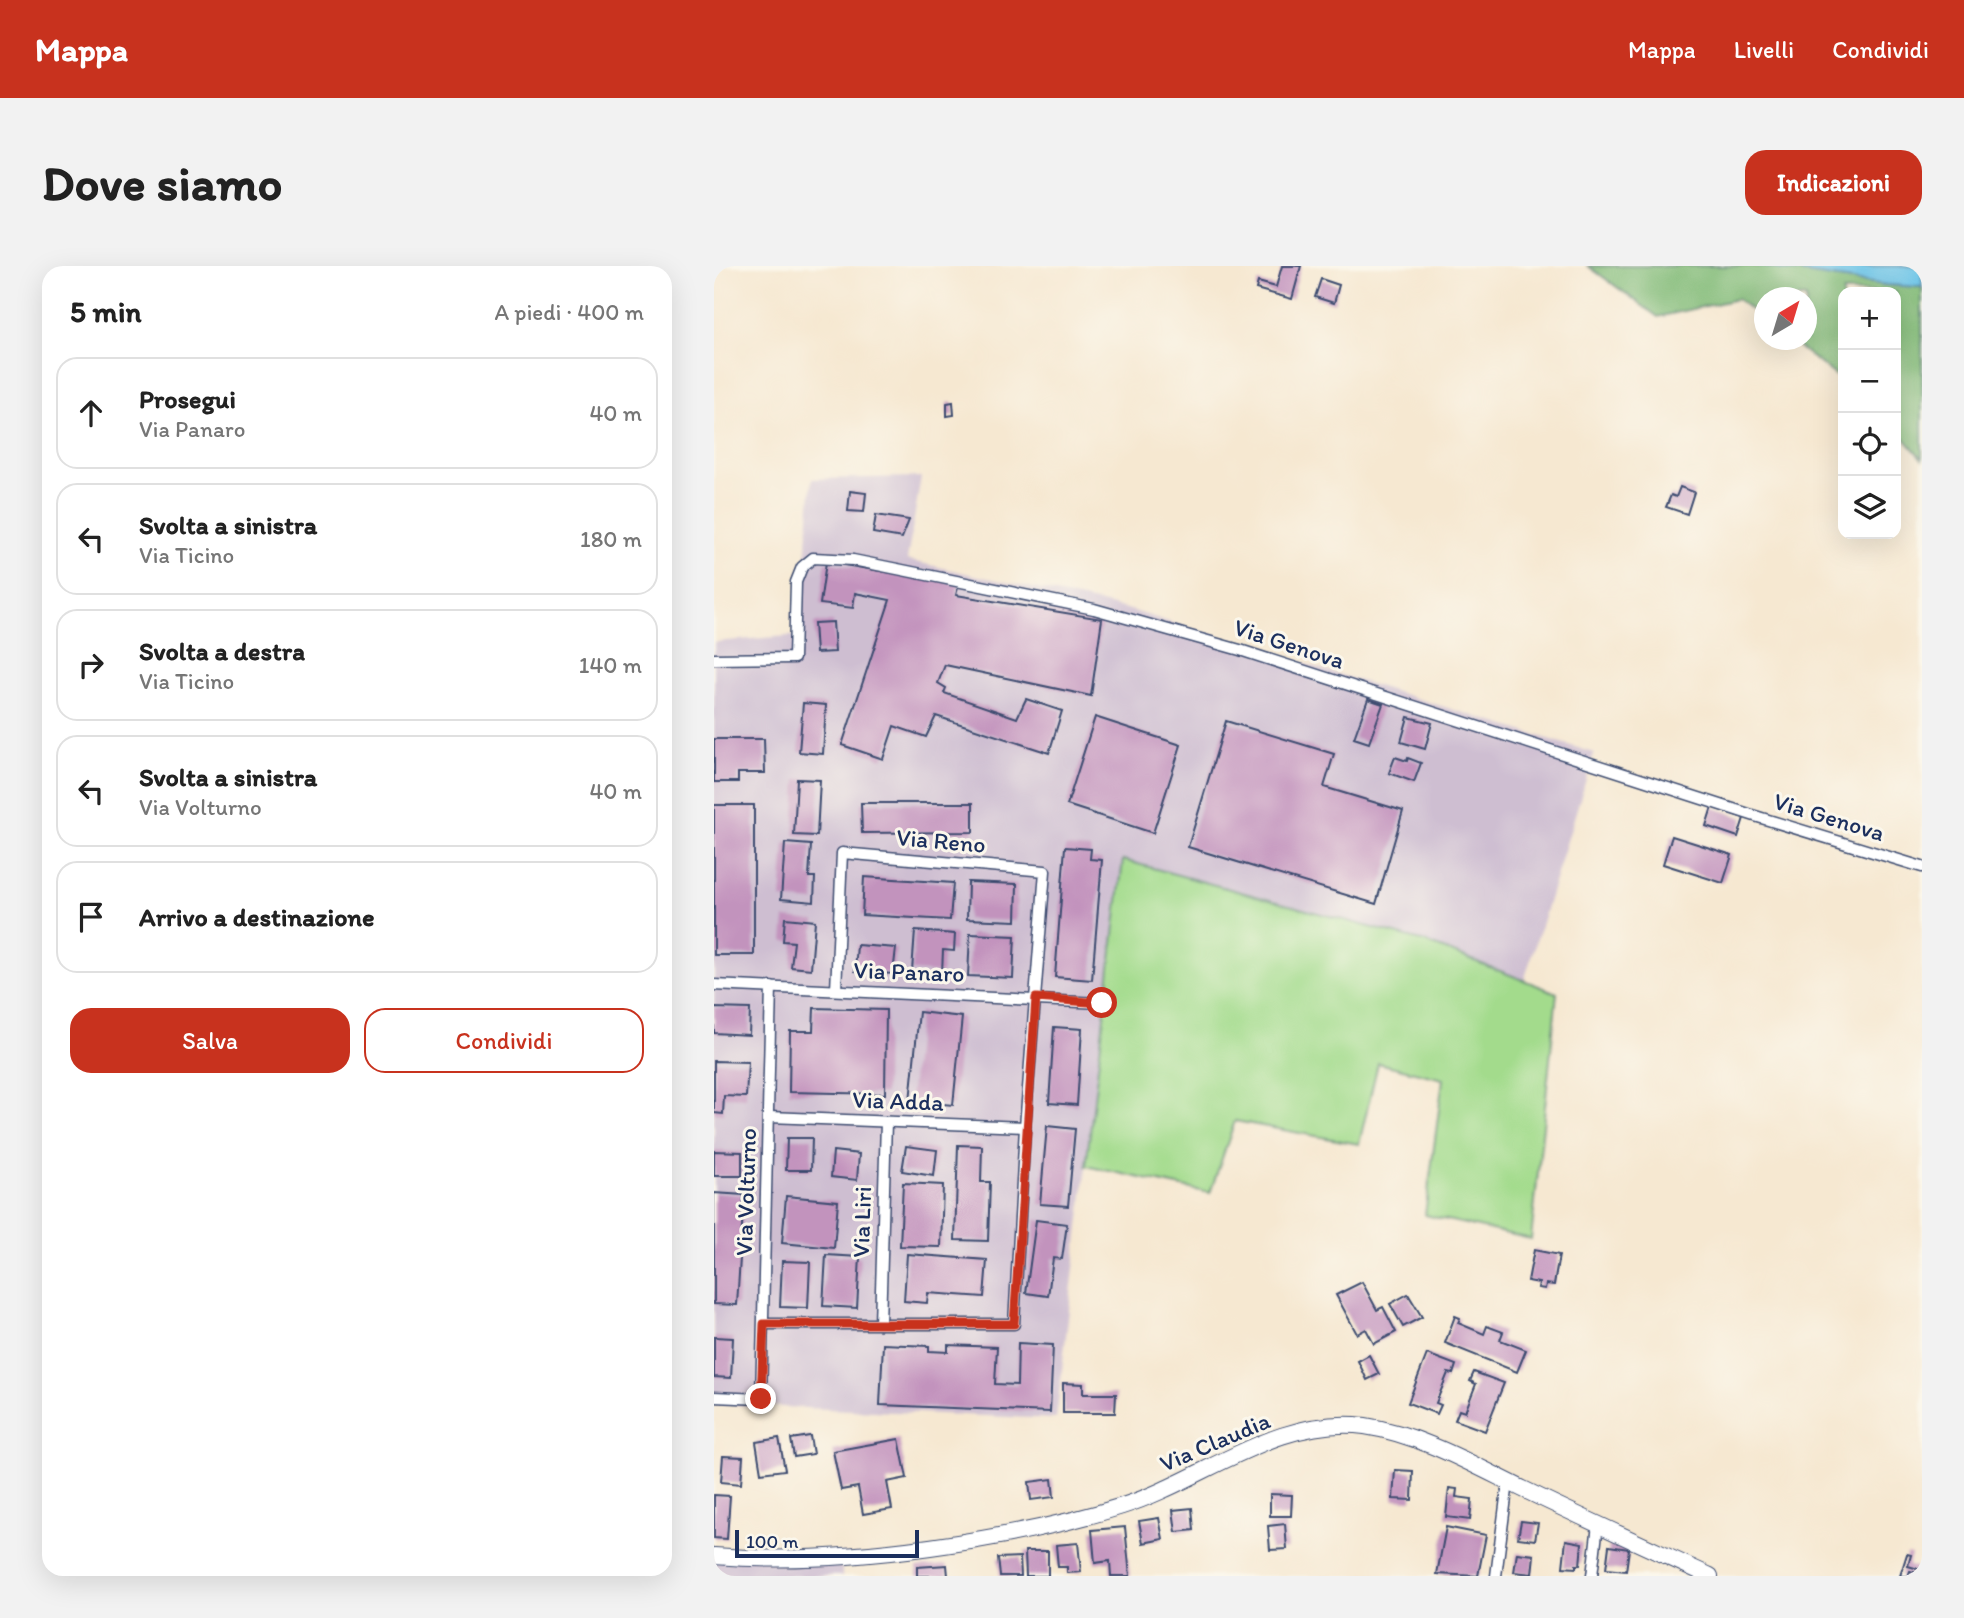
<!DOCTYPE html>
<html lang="it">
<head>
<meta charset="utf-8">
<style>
  body { margin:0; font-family:Itim,sans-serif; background:#f2f2f2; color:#222 }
  .controls { position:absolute; right:21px; top:21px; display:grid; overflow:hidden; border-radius:14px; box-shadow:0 7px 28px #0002 }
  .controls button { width:63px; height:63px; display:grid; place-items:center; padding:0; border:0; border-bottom:2px solid #e0e0e0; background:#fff; color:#222; font:35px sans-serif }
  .compass { position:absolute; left:1040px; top:21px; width:63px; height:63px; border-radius:50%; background:#fff; box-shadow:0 7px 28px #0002; rotate:38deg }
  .scale { position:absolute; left:21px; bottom:18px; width:184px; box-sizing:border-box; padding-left:7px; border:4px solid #1b2f5e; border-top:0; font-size:19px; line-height:24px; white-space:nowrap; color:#1b2f5e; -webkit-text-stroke:5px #fbf7ec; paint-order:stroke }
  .stop { position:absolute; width:21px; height:21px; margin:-16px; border:5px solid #c8321e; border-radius:50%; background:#fff }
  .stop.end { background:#c8321e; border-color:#fff; box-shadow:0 2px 7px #0008 }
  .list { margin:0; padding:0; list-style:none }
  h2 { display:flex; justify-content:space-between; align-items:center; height:91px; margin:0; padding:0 28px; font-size:30px }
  h2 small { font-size:23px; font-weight:400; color:#767676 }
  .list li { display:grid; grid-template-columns:46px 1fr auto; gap:21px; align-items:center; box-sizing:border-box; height:112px; margin:0 14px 14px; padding:0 14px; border:2px solid #e0e0e0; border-radius:21px }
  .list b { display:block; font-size:26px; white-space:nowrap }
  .list p { margin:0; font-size:23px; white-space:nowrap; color:#767676 }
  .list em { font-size:23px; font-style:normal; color:#767676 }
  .actions { display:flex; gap:14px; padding:21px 28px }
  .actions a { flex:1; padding:16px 0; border:2px solid #c8321e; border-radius:21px; text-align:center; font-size:24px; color:#c8321e }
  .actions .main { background:#c8321e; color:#fff }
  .icon { flex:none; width:38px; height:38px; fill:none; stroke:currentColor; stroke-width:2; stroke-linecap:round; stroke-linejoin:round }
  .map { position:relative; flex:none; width:1208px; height:1310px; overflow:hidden; border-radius:21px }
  header { display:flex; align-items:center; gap:42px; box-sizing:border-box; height:98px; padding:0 35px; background:#c8321e; color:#fff }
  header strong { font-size:33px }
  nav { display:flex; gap:38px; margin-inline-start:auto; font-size:24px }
  .intro { display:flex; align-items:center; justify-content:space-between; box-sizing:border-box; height:168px; padding:0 42px }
  h1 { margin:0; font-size:49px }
  .button { padding:18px 32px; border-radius:21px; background:#c8321e; color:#fff; font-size:24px; font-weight:700 }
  main { display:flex; gap:42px; padding:0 42px }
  aside { flex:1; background:#fff; border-radius:21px; box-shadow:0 7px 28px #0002 }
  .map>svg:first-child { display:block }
  .industrial { fill:#cebed1 }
  .green { fill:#a3db8c; stroke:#5f8575; stroke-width:2 }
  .forest { fill:#82bb78; stroke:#4e756b; stroke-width:2 }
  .water { fill:#69c3e7; stroke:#4279a2; stroke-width:2 }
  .building { fill:#c293bd }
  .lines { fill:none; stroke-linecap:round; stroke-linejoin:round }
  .street-casing { stroke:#3c4b6f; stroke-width:13 }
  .primary-casing { stroke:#3c4b6f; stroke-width:18 }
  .street { stroke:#fff; stroke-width:10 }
  .primary { stroke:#fff; stroke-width:16 }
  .route { stroke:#c8321e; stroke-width:9 }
  .labels { text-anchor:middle; stroke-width:6; stroke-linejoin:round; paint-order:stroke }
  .street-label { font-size:24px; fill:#1b2f5e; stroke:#fbf7ec }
</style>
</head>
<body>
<header>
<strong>Mappa</strong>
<nav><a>Mappa</a><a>Livelli</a><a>Condividi</a></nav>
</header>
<div class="intro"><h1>Dove siamo</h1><a class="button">Indicazioni</a></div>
<main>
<aside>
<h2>5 min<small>A piedi · 400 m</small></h2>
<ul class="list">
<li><svg class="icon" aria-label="ahead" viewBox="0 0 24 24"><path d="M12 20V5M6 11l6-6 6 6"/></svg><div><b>Prosegui</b><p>Via Panaro</p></div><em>40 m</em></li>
<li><svg class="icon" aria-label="left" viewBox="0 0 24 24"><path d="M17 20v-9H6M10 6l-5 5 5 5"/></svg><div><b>Svolta a sinistra</b><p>Via Ticino</p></div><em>180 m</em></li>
<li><svg class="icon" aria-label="right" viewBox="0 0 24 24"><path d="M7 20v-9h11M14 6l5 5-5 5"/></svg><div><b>Svolta a destra</b><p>Via Ticino</p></div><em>140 m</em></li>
<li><svg class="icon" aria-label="left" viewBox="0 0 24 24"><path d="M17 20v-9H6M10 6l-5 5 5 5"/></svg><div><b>Svolta a sinistra</b><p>Via Volturno</p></div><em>40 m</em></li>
<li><svg class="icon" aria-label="arrive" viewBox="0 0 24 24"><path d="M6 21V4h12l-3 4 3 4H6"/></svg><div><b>Arrivo a destinazione</b></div></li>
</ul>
<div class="actions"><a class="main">Salva</a><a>Condividi</a></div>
</aside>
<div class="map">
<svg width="1208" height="1310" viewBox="0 0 1208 1310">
  <rect width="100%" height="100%" fill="#fbf7ec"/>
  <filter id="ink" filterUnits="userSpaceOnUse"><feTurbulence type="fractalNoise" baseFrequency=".0143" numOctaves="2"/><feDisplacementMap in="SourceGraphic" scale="14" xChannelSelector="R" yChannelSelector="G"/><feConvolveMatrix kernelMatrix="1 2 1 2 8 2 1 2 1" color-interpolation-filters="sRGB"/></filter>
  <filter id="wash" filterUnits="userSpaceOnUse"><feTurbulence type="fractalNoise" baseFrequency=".00686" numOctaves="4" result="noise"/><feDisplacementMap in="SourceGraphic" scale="28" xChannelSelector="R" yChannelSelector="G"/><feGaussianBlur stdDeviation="1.57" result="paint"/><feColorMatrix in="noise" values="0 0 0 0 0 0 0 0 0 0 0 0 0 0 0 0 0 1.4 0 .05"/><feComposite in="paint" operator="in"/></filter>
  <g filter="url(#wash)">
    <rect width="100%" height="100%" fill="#f6e8d1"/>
    <g class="industrial">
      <path d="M207 211 193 294 413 343 880 487 810 715 711 676 409 594 342 1153 0 1138V376L86 369 98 213Z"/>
      <path d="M0 1284 128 1288V1310H0Z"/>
    </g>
    <path class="green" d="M409 594 711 676 843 727 817 973 711 949 729 813 664 797 645 878 521 855 496 927 372 900Z"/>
    <path class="forest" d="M874 0H1045L1172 19 1208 21V193L1182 162V26H1129V115L1075 74H1092V32H1050V54L1023 33 944 51Z"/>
    <path class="water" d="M1045 0H1208V21L1172 19Z"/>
    <g id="blocks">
      <g class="building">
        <path d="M568 0H587L578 33 542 23 544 16 562 21Z"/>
        <path d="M607 13 625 19 620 37 601 31Z"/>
        <path d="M239 136 240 149 233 150V137Z"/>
        <path d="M966 221 980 226 973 248 952 241 957 229 962 231Z"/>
        <path d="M136 225 152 227 150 246 134 245Z"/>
        <path d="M162 249 195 254 188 272 159 267Z"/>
        <path d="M112 296 245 318 242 329 388 353 377 430 231 399 224 417 232 422 230 427 303 452 312 433 348 445 335 487 222 450 212 471 180 460 169 493 128 479 176 334 141 327 139 342 106 338Z"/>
        <path d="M119 356 121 386 102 387 100 357Z"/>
        <path d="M654 433 669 438 655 477 640 472Z"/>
        <path d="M89 437 112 439 109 488 85 486Z"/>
        <path d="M381 451 467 479 439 567 353 539Z"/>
        <path d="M694 451 718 457 711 483 687 476Z"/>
        <path d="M512 455 620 488 610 521 689 545 662 638 474 581Z"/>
        <path d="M0 473H50L51 507H24V516H0Z"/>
        <path d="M681 491 693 495 694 492 707 497 700 516 675 507Z"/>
        <path d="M83 513 106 514 103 570 80 569Z"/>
        <path d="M147 537H259V566L148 567Z"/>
        <rect x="0" y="539" width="40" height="150"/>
        <path d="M998 541 1030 552 1024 571 992 560Z"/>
        <path d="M958 570 1018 589 1009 617 949 598Z"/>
        <path d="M71 577 97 579 95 611H101L100 636 67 633Z"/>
        <path d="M351 581 377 583 376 593 388 594 378 714 341 711Z"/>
        <path d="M150 611 239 617 236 654 148 649Z"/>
        <path d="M254 616 303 618 302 655 253 653Z"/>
        <path d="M71 652 101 655 97 703 77 701 80 676 69 675Z"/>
        <path d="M201 665 241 668 240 685 229 684 228 707 198 705Z"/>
        <path d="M256 668 301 670 299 712 254 710Z"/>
        <path d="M143 679 182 682 179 708 141 705Z"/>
        <path d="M0 742 36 743 35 769 0 767Z"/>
        <path d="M100 742 172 744 171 828 75 826 76 765H99Z"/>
        <path d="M205 746 248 751 239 839 196 835Z"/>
        <path d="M340 761 368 763 363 839 335 837Z"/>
        <path d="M0 795 34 796 32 831 10 830 9 848 0 847Z"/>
        <path d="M333 860 361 863 354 940 326 938Z"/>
        <path d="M73 872H98L97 904H72Z"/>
        <path d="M244 879 268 880 267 916H276L274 975 241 974Z"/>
        <path d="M192 880 223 884 220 910 188 905Z"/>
        <path d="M0 885 28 886V910H0Z"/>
        <path d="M119 885 145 888 143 914 117 911Z"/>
        <path d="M189 917 229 919 227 981 186 980Z"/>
        <path d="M0 927 30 929 23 1039 0 1038Z"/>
        <path d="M72 930 124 935 120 982 68 977Z"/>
        <path d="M322 954 353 958 348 993 339 992 334 1030 312 1027Z"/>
        <path d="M820 984 845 989 840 1019 832 1018 831 1023 824 1022 825 1017 814 1015Z"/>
        <path d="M193 988 273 994 270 1031 214 1027 213 1037 190 1035Z"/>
        <path d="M112 989 146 991 143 1042 109 1040Z"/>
        <path d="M68 995 96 996 94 1042 66 1041Z"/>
        <path d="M648 1016 663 1044 669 1041 682 1066 660 1078 652 1063 643 1068 622 1029Z"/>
        <path d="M694 1028 708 1051 689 1061 676 1038Z"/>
        <path d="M741 1050 746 1052 744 1057 770 1068 773 1060 789 1066 786 1074 812 1084 803 1106 731 1077Z"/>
        <path d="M0 1071 19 1072 17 1112 0 1111Z"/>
        <path d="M304 1077 339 1079 336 1146 166 1139 169 1078 215 1080V1085L234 1086V1079L283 1081 281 1118 303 1119Z"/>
        <path d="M713 1088 742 1099 739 1108 734 1107 722 1137 727 1139 723 1148 694 1137Z"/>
        <path d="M655 1089 665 1108 653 1114 644 1095Z"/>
        <path d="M760 1106 790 1117 771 1165 741 1154 745 1144 751 1146 762 1118 756 1115Z"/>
        <path d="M349 1117 369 1118V1128H402L401 1147H349Z"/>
        <path d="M96 1170 99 1188 80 1191 77 1173Z"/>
        <path d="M65 1172 71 1204 47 1207 42 1176Z"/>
        <path d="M185 1173 193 1212 173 1216 178 1243 149 1248 144 1221 127 1224 119 1185Z"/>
        <path d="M9 1190 29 1191 27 1218 7 1216Z"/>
        <path d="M681 1204 699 1205 698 1234 679 1233Z"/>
        <path d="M338 1213 340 1231 317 1234 315 1216Z"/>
        <path d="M735 1222 743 1223 742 1231 758 1233 756 1254 732 1251Z"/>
        <path d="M556 1228 578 1229 577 1250H556Z"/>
        <path d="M0 1229 16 1230 13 1273 0 1272Z"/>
        <path d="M478 1242 480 1264 462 1266 459 1244Z"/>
        <path d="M445 1252 449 1273 429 1277 425 1255Z"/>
        <path d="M807 1255 824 1257 821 1274 804 1272Z"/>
        <path d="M571 1258 573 1283 556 1284 554 1260Z"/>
        <path d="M411 1261 416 1310H397L396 1295 381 1297 378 1264Z"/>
        <path d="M732 1261 772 1269 764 1310 723 1308Z"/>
        <path d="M852 1274 868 1277 866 1299H862V1302L849 1301Z"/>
        <path d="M364 1277 367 1306 353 1307V1301H344L342 1279Z"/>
        <path d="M895 1280 915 1283 912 1305 892 1303Z"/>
        <path d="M311 1285H334V1310H312Z"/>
        <path d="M803 1287 820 1289 818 1308 800 1306Z"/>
        <path d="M1193 1288 1197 1289 1194 1300 1208 1304V1308L1196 1305 1194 1310H1186Z"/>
        <path d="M306 1291 307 1310H286L284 1292Z"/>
        <path d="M233 1299 234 1310H203V1301Z"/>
      </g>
    </g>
  </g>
  <g filter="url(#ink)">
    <use href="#blocks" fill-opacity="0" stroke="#3c4b6f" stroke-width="2"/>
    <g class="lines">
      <g class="street-casing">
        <g id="street">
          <path d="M0 393 80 392 82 316 88 301 99 292 139 294 380 343 526 384 1041 550 1208 601"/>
          <path d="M0 719 388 737"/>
          <path d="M55 851 311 861"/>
          <path d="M50 1058H300L311 861 331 605 128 587 122 724"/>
          <path d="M166 1058 172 856"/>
          <path d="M0 1131 47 1133 57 721"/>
          <path d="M782 1310 794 1216"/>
          <path d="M878 1310 884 1258"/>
        </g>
      </g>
      <g class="primary-casing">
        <path id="primary" d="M0 1290C73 1296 144 1291 216 1281 282 1272 345 1260 408 1240 486 1216 565 1148 651 1160 705 1168 760 1199 809 1223 871 1253 933 1281 996 1310"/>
      </g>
      <use href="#street" class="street"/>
      <use href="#primary" class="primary"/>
    </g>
  </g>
  <g class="lines" filter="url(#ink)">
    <path class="route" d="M47 1133 50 1058H300L322 732 388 737"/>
  </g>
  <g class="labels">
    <g class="street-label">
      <text transform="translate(575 378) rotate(18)" y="8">Via Genova</text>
      <text transform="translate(1115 551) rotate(17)" y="8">Via Genova</text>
      <text transform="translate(227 575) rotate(5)" y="8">Via Reno</text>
      <text transform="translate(195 706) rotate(2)" y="8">Via Panaro</text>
      <text transform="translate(184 835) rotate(2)" y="8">Via Adda</text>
      <text transform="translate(32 926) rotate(-88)" y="8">Via Volturno</text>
      <text transform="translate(148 956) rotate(-88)" y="8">Via Liri</text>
      <text transform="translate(501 1176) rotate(-23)" y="8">Via Claudia</text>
    </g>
  </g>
</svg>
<div class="controls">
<button>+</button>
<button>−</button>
<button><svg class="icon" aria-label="locate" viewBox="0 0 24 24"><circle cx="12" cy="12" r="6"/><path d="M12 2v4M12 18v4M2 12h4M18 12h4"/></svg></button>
<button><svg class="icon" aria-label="layers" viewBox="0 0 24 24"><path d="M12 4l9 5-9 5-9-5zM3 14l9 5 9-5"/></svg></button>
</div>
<svg class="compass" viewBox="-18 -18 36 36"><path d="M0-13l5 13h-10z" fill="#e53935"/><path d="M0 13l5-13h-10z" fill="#767676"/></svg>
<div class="scale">100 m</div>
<div class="stop" style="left:388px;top:737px"></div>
<div class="stop end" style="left:47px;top:1133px"></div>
</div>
</main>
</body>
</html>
